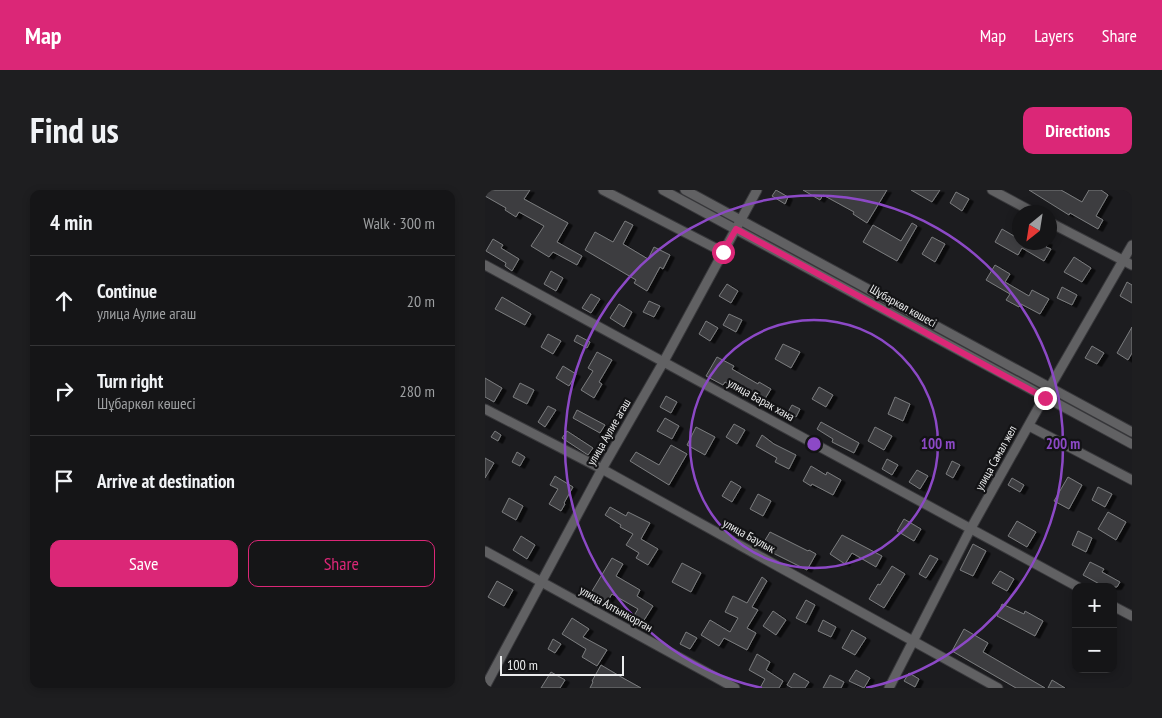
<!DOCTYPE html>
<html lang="en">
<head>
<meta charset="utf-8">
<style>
  body { margin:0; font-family:"PT Sans Narrow",sans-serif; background:#1e1e20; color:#f1f3f6 }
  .controls { position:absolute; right:15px; bottom:15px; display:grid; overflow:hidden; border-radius:10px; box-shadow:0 2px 8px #0003 }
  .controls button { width:45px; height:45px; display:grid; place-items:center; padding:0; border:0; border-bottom:1px solid #343436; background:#151517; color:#f1f3f6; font:25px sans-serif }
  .compass { position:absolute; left:527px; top:15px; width:45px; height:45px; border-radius:50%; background:#151517; box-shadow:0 2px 8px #0003; rotate:210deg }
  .scale { position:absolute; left:15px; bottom:12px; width:124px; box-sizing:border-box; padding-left:5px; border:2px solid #ebeced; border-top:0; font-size:14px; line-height:18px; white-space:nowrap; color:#ebeced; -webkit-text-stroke:4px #131315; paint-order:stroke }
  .stop { position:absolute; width:15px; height:15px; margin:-11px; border:4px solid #db2777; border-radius:50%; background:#fff }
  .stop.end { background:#db2777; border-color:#fff; box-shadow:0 1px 5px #0008 }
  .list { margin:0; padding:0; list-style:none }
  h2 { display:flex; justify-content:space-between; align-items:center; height:65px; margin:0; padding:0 20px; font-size:21px }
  h2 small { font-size:16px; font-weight:400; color:#9d9fa1 }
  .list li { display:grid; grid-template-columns:32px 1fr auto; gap:15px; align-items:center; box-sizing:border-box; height:90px; padding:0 20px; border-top:1px solid #343436 }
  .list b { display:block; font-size:19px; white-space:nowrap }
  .list p { margin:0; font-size:16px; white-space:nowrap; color:#9d9fa1 }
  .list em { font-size:16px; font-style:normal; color:#9d9fa1 }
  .actions { display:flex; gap:10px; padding:15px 20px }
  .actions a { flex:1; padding:11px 0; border:1px solid #db2777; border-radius:10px; text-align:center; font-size:18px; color:#db2777 }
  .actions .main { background:#db2777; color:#fff }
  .icon { flex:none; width:28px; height:28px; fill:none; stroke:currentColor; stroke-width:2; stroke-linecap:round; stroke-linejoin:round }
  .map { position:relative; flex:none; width:647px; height:498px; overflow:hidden; border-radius:10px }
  header { display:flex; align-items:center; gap:30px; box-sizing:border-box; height:70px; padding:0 25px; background:#db2777; color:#fff }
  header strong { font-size:24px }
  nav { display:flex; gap:28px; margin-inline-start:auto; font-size:18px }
  .intro { display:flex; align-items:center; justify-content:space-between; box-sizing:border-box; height:120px; padding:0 30px }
  h1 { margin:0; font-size:35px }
  .button { padding:12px 22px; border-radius:10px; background:#db2777; color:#fff; font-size:18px; font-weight:700 }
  main { display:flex; gap:30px; padding:0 30px }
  aside { flex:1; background:#151517; border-radius:10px; box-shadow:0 2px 8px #0003 }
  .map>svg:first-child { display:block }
  .building { fill:#3d3e41; stroke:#7b7c7e; filter:url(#shadow) }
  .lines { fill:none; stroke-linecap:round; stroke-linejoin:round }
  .minor-casing { stroke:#39393c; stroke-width:11 }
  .minor { stroke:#616163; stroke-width:9 }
  .route { stroke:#db2777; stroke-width:6 }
  .ring { fill:none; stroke:#8c49c6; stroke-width:2.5 }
  .labels { text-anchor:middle; stroke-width:4.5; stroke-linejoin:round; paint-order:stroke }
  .street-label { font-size:12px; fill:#ebeced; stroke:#131315 }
  .centre { fill:#8c49c6; stroke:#131315; stroke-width:2.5 }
  .ring-label { font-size:15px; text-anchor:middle; font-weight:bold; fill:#8c49c6; stroke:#131315; stroke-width:4.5; stroke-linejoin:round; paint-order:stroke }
</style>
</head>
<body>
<header>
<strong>Map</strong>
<nav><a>Map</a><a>Layers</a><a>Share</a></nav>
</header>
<div class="intro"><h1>Find us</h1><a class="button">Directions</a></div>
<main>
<aside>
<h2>4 min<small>Walk · 300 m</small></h2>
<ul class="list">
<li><svg class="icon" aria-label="ahead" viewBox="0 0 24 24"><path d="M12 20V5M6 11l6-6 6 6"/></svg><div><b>Continue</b><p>улица Аулие агаш</p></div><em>20 m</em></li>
<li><svg class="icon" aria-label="right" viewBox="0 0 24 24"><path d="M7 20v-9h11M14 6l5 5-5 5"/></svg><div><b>Turn right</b><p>Шұбаркөл көшесі</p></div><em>280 m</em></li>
<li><svg class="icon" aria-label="arrive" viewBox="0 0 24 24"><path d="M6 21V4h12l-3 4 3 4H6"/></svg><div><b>Arrive at destination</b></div></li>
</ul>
<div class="actions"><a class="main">Save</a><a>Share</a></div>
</aside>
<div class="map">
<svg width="647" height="498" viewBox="0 0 647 498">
  <defs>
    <filter id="shadow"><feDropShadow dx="4.5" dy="2.5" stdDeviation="0" flood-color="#0009"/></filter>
  </defs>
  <rect width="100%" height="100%" fill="#1c1c1f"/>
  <g class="building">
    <path d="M0 0H45L39 9 83 33 72 52 97 66 92 75 68 62 64 67 46 56 59 36 34 22 31 27 20 20 21 18 0 6Z"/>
    <path d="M291 0 303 7 300 14 287 6Z"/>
    <path d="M318 0H402L382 33 368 24 369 22 338 5 335 10Z"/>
    <path d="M426 0H455L447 12Z"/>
    <path d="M544 0H576L597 12 604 0H616L623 5 611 26 618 30 613 39 585 23 584 25Z"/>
    <path d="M471 2 484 9 477 21 465 13Z"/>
    <path d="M140 31 148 35 138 54 163 69 169 57 185 65 178 79 175 77 162 101 149 93 151 90 100 60 110 42 128 52Z"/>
    <path d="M427 33 432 36 412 71 378 52 388 35 416 51Z"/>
    <path d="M517 39 534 49V52H563L561 57 566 59 559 71 537 58 533 65 510 52Z"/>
    <path d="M447 47 460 54 450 72 437 64Z"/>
    <path d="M8 49 18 55 16 58 34 69 27 81 20 76 21 73 1 61Z"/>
    <path d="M589 67 606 78 597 92 579 82Z"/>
    <path d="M510 75 525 84 520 92 544 106 547 100 564 109 555 124 536 114 534 117 521 110 525 104 501 90Z"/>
    <path d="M66 81 78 88 71 101 59 94Z"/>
    <path d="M642 92 647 95V113L635 106Z"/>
    <path d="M242 94 253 101 246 113 234 106Z"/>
    <path d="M577 97 592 105 587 115 572 108Z"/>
    <path d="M106 104 115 109 106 123 97 118Z"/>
    <path d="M17 107 46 124 40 135 10 119Z"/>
    <path d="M164 111 175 116 169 127 158 122Z"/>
    <path d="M134 114 147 122 139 137 125 128Z"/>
    <path d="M244 124 257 130 251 142 238 135Z"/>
    <path d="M221 131 233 138 225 151 214 144Z"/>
    <path d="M647 137V163L643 170 632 163Z"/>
    <path d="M63 144 76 151 68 164 56 157Z"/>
    <path d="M92 145 105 152 102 158 89 151Z"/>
    <path d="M298 154 315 162 306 178 290 169Z"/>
    <path d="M607 156 619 163 612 174 600 168Z"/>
    <path d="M112 162 127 170 114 192 117 194 109 208 96 200 108 181 103 178Z"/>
    <path d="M232 167 249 176 247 179 273 194 274 192 286 199 278 212 240 192 238 195 221 186Z"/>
    <path d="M78 176 91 184 84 196 71 188Z"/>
    <path d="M0 188 17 198 9 212 0 207Z"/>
    <path d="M35 193 49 200 42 214 28 207Z"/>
    <path d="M334 197 348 205 341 217 327 209Z"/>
    <path d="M181 206 192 212 186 223 175 217Z"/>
    <path d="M410 207 425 214 418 231 403 224Z"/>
    <path d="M307 215 315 219 311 227 303 222Z"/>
    <path d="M63 216 71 220 60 237 53 232Z"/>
    <path d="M92 220 120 235 115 243 88 228Z"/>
    <path d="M180 228 194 236 187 249 172 241Z"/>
    <path d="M336 232 374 253 369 263 347 252 348 249 332 239Z"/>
    <path d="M249 234 260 240 252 254 241 247Z"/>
    <path d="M211 237 230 247 220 265 202 255Z"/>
    <path d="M390 237 407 246 399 260 383 251Z"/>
    <path d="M10 241 16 245 13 251 6 247Z"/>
    <path d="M82 241 108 258 103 265 77 248Z"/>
    <path d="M277 245 289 254 311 265 304 279 290 272 292 268 271 256Z"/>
    <path d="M186 255 202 264 184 295 145 271 151 262 174 275Z"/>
    <path d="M32 262 40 267 35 276 27 272Z"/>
    <path d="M0 268 9 273 0 288Z"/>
    <path d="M402 269 413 275 407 285 397 279Z"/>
    <path d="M467 271 475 275 468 288 461 284Z"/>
    <path d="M326 276 341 285 342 282 356 290 348 305 327 294 326 296 318 291Z"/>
    <path d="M432 280 443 286 435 299 424 292Z"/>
    <path d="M70 286 88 297 79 313 80 314 76 321 64 314 73 299 65 295Z"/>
    <path d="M583 287 597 295 584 319 569 311Z"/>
    <path d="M527 288 539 295 535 302 523 295Z"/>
    <path d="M246 291 256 297 247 312 237 306Z"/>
    <path d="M613 297 627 304 620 317 607 310Z"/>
    <path d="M273 304 286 311 278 326 265 319Z"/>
    <path d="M24 308 38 316 31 330 17 322Z"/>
    <path d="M125 317 141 326 143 322 165 333 156 349 173 359 163 375 151 368 154 363 141 355 148 344 135 337 136 335 120 325Z"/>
    <path d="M623 322 641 332 631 350 613 339Z"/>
    <path d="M419 329 436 339 429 351 412 341Z"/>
    <path d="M532 331 551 342 542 357 523 346Z"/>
    <path d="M593 341 607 348 601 362 587 355Z"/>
    <path d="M285 342 323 361 324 360 331 364 322 380 276 357Z"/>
    <path d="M357 345 397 366 391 377 367 363 360 374 345 364Z"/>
    <path d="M36 346 50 355 42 369 28 360Z"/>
    <path d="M488 354 501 361 488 386 475 380Z"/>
    <path d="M445 365 453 369 441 388 434 384Z"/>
    <path d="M127 368 138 374 131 386 155 400 152 406 168 416 156 435 147 429 153 419 127 404 120 415 104 406Z"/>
    <path d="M605 372 619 379 617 382 635 392 632 397H620L598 385Z"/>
    <path d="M197 373 216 383 206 402 187 392Z"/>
    <path d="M407 376 420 384 399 418 384 409 393 394 395 395Z"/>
    <path d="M515 381 529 389 522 401 507 393Z"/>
    <path d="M277 387 282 391 267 417 273 420 262 438 271 443 262 460 239 448 234 456 216 445 225 430 245 442 253 428 240 422 248 406 262 413Z"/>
    <path d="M12 391 28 400 19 416 3 407Z"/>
    <path d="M321 410 330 415 321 433 311 428Z"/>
    <path d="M517 414 539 424 540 421 558 431 550 446 512 426Z"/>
    <path d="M288 421 301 430 291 445 278 436Z"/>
    <path d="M87 428 104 439 98 447 122 460 112 476 97 467 101 459 77 444Z"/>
    <path d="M338 430 351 437 346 447 333 441Z"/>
    <path d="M479 439 503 453 498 462 560 498H531L467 461Z"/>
    <path d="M367 440 381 448 370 465 357 458Z"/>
    <path d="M201 442 212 448 205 459 195 454Z"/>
    <path d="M68 449 76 454 70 463 63 459Z"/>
    <path d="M272 464 285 472 281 480 298 491 294 498H275L280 489 264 480Z"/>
    <path d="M116 475 138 488 156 498H105L108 492 107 491Z"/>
    <path d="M371 480 385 488 379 498 364 491Z"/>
    <path d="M66 482 80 490 75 498H56Z"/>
    <path d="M309 483 324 492 320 498H307L302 495Z"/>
    <path d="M424 483 434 489 430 497 419 491Z"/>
    <path d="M345 485 359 492 356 498H338Z"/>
    <path d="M567 490 580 498H563Z"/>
  </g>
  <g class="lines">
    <g class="minor-casing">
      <g id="minor">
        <path d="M118 0 238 62"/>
        <path d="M178 0 647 254"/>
        <path d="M200 0 647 242"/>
        <path d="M507 0 548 22"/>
        <path d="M564 32 647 75"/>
        <path d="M0 75 593 397"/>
        <path d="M0 219 117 279 513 498"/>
        <path d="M544 236 647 290"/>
        <path d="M0 361 250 498"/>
        <path d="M628 416 647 426"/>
        <path d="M0 497 117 279 179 171 272 0"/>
        <path d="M404 498 486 338 565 197 647 55"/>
      </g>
    </g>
    <use href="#minor" class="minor"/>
  </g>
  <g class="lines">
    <path class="route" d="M238 62 251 39 560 208"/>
  </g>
  <g class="ring">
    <circle cx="329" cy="254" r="124"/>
    <path d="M277 498A249 249 0 1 1 381 498"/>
  </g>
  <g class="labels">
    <g class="street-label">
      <text transform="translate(418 116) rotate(29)" y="4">Шұбаркөл көшесі</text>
      <text transform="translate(276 210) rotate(29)" y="4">улица Барак хана</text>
      <text transform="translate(124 242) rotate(-60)" y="4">улица Аулие агаш</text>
      <text transform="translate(511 268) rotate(-61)" y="4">улица Самал жел</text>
      <text transform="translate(264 346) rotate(29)" y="4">улица Баулык</text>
      <text transform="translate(131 419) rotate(29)" y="4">улица Алтынкорган</text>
    </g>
  </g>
  <circle cx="329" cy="254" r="8" class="centre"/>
  <g class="ring-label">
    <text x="453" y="259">100 m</text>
    <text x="578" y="259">200 m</text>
  </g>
</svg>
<div class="controls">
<button>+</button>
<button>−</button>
</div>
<svg class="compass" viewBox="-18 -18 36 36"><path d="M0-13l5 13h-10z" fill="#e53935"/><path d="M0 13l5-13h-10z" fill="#9d9fa1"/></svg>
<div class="scale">100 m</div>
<div class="stop" style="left:238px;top:62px"></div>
<div class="stop end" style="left:560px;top:208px"></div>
</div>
</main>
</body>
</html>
